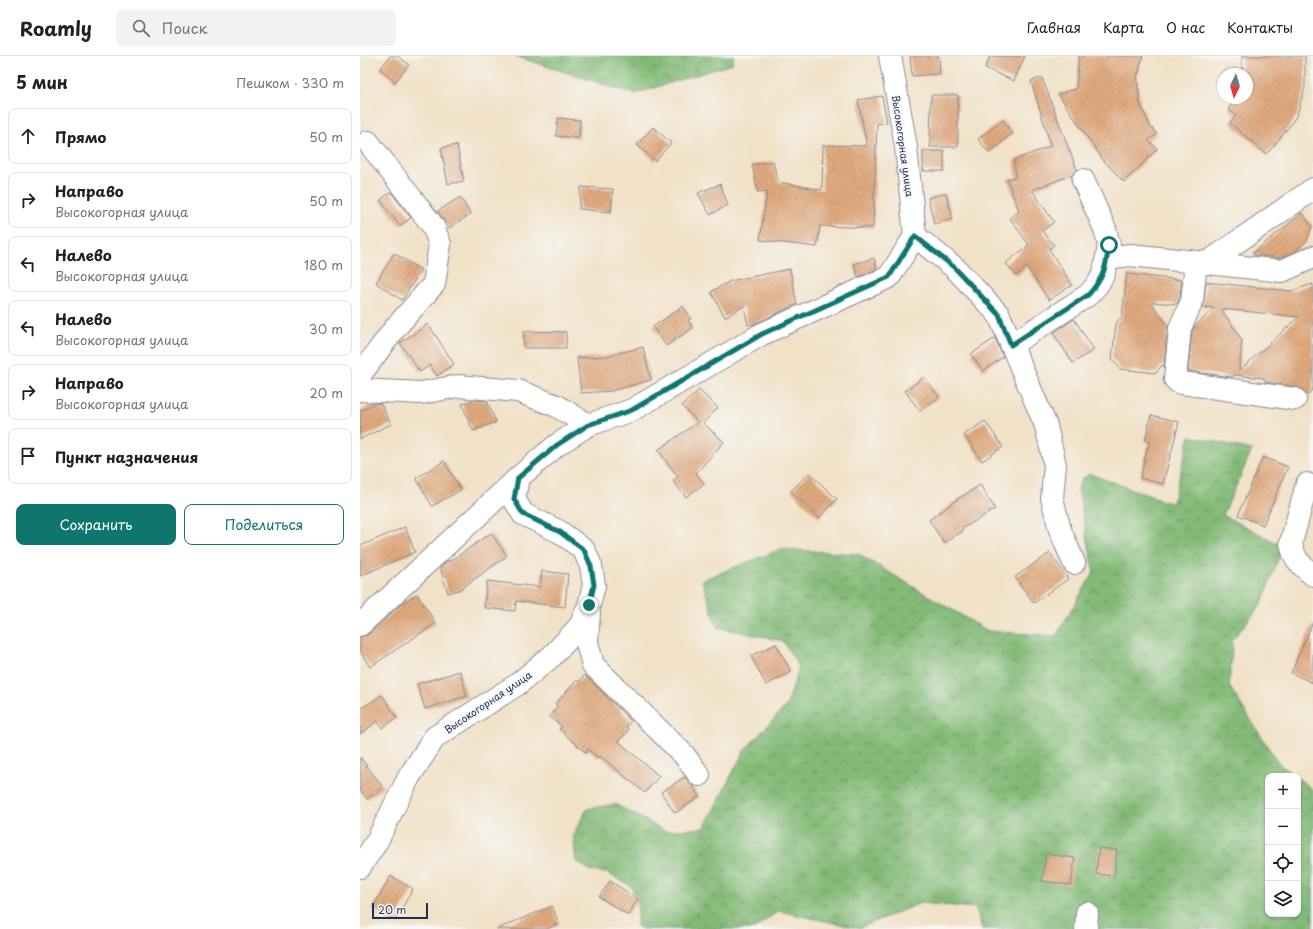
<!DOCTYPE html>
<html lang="ru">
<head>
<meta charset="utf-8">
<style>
  body { margin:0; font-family:"Playpen Sans",sans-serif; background:#f2f2f2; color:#202124 }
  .controls { position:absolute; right:12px; bottom:12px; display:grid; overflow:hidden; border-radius:8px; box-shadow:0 1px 3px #0004 }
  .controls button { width:36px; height:36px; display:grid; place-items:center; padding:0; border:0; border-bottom:1px solid #e0e0e0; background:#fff; color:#202124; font:20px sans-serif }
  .compass { position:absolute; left:857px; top:12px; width:36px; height:36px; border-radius:50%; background:#fff; box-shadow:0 1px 3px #0004; rotate:185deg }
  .scale { position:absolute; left:12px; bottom:10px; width:56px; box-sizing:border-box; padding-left:4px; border:2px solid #1b2f5e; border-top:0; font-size:11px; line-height:14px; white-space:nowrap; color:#1b2f5e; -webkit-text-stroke:3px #f6f6f2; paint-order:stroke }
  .stop { position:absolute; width:12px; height:12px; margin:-9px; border:3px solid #0f766e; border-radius:50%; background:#fff }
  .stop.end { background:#0f766e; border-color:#fff; box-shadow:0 1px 4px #0008 }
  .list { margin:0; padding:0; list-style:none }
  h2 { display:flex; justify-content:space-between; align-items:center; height:52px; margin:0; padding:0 16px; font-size:17px }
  h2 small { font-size:13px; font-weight:400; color:#757577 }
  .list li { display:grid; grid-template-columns:26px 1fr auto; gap:12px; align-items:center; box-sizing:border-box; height:56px; margin:0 8px 8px; padding:0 8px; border:1px solid #e0e0e0; border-radius:8px }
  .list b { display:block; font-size:15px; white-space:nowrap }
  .list p { margin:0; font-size:13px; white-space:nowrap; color:#757577 }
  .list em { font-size:13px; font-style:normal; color:#757577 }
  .actions { display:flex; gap:8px; padding:12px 16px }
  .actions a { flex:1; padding:9px 0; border:1px solid #0f766e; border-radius:8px; text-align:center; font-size:14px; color:#0f766e }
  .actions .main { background:#0f766e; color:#fff }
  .icon { flex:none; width:22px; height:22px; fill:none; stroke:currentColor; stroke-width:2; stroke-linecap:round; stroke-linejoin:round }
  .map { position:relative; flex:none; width:953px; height:873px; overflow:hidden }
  header { display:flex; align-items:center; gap:24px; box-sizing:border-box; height:56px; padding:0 20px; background:#fff; border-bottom:1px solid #e0e0e0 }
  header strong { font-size:19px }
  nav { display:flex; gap:22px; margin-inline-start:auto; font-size:14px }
  .search { width:280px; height:36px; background:#f2f2f2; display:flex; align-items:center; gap:10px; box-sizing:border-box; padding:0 14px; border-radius:8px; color:#757577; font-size:15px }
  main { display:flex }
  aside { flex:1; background:#fff }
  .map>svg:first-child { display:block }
  .forest { fill:url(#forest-crowns); stroke:#4f746a }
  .building { fill:url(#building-hatch); fill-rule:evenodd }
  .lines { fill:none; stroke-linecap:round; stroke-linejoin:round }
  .minor-casing { stroke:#868892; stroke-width:24 }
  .minor { stroke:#fff; stroke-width:22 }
  .route { stroke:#0f766e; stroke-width:5 }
  .labels { text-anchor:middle; stroke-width:3; stroke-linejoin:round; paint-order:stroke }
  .street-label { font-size:10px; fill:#1b2f5e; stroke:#f6f6f2 }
</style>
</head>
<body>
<header>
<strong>Roamly</strong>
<div class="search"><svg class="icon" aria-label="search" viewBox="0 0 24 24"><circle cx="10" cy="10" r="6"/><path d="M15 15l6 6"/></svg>Поиск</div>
<nav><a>Главная</a><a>Карта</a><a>О нас</a><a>Контакты</a></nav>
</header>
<main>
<aside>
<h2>5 мин<small>Пешком · 330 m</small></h2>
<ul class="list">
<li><svg class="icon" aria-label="ahead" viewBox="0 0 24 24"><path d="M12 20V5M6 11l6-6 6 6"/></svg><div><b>Прямо</b></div><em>50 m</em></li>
<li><svg class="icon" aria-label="right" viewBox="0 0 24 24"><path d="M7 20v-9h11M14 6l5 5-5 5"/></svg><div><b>Направо</b><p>Высокогорная улица</p></div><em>50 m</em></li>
<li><svg class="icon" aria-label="left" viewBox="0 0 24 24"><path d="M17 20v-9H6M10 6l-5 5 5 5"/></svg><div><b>Налево</b><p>Высокогорная улица</p></div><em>180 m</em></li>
<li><svg class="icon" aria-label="left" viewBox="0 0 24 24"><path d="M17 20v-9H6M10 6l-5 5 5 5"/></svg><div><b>Налево</b><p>Высокогорная улица</p></div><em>30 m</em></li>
<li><svg class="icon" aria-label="right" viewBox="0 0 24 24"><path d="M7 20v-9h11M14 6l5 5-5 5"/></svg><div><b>Направо</b><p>Высокогорная улица</p></div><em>20 m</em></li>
<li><svg class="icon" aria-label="arrive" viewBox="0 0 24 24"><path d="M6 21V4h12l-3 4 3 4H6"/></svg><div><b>Пункт назначения</b></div></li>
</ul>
<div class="actions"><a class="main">Сохранить</a><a>Поделиться</a></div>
</aside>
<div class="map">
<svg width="953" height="873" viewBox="0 0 953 873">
  <defs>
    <pattern id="forest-crowns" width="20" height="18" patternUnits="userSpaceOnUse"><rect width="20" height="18" fill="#83ba77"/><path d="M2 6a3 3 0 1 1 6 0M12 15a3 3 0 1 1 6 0" fill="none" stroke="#6a9865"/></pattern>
    <pattern id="building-hatch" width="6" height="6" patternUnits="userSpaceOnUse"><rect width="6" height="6" fill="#e1aa7f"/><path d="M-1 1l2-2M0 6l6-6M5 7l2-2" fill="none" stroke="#b68b6b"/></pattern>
  </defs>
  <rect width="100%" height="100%" fill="#f6f6f2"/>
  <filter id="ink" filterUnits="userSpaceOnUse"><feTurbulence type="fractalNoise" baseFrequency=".025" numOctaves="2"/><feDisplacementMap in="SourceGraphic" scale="8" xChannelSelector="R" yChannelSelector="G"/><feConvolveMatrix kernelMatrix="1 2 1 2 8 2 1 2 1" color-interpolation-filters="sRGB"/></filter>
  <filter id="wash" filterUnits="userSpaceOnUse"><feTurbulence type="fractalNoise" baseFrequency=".012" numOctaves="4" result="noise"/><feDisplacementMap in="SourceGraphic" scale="16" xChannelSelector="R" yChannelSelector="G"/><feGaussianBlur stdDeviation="0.9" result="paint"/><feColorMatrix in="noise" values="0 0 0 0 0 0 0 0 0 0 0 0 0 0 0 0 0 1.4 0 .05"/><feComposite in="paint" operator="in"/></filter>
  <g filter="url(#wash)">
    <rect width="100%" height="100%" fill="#f1e1c7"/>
    <g class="forest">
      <path d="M155 0H374L372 8 274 38Z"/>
      <path d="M830 380 892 394 863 459 923 490 901 549 873 583 869 630 918 707 935 720H908V858H938V722L953 734V873H622L616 852 561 847 499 872 418 855 394 873H283L277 870 278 843 271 830 246 817 231 815 216 805 213 779 227 753 255 748 305 775 344 772 384 695 427 649 439 611 423 585 357 571 342 524 421 493 498 498 628 575 696 580 734 516 718 433 722 423 730 418 812 448Z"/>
    </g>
    <g id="blocks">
      <g class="building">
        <path d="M30 0H38L49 9 35 26 20 13Z"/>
        <path d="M550 0H579L580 18 552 20Z"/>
        <path d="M630 0H665L654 25 625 12Z"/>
        <path d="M719 0H783L777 22 780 47 790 70 797 78 788 84 797 93 764 126 743 104 698 38 716 33Z"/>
        <path d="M882 0H945V31L937 59 928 72 913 91 906 98 870 67 876 59 868 53 876 42H887V18H882Z"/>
        <path d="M682 22 717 114 712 119 672 134 694 166 682 175 694 189 689 193 712 229 689 244 667 211 656 220 646 207 669 189 650 162 659 155 647 123 656 121 654 104 691 90 671 25Z"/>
        <path d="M571 39H598V91H570Z"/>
        <path d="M522 40 527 66 517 68 513 172 460 170 457 191 400 184 407 135 398 136 392 109 413 105 418 126 462 134 463 89 507 90 498 44Z"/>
        <path d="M198 62 220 64 219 82 196 80Z"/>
        <path d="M642 64 653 77 629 97 618 83Z"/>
        <path d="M293 71 311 87 295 105 277 89Z"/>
        <path d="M97 89 104 125 88 128 81 92Z"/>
        <rect x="563" y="95" width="21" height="20"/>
        <path d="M360 128 368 149 350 159 338 137Z"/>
        <path d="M221 131 253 133 251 156 219 153Z"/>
        <path d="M31 136 51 162 40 170 20 144Z"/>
        <path d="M586 137 593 163 574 168 568 142Z"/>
        <path d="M100 141 111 158 89 172 78 155Z"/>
        <path d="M942 157 952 170 947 185 934 196 920 202 894 199 893 197Z"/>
        <path d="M34 197 61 214 42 244 16 227Z"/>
        <path d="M514 202 517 213 498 221 494 208Z"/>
        <path d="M430 213 437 248 394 268 388 269 384 250 365 261 351 236 370 225Z"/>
        <path d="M767 218 822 224 820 242 817 248 791 246 808 270 804 310H801L796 317 760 313 752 302 756 267 762 261Z"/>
        <path d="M846 226 931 235 953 228V333L948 339 942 333 937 331 905 326 904 322 874 319 872 321 828 315 832 275 834 271 855 252 843 251ZM861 253 893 256 939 261 879 315 882 284Z"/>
        <path d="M323 250 331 262 328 264 333 272 306 290 293 271Z"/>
        <path d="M714 263 734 294 713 307 693 277Z"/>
        <path d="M68 268 94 308 77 320 70 309 60 316 40 287Z"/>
        <path d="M164 275 206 276V292H164Z"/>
        <path d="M635 282 643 301 623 315 611 298Z"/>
        <path d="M283 291 291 324 251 335 221 337 217 302 247 300Z"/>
        <path d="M564 321 579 341 560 355 545 335Z"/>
        <path d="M339 334 358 352 343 367 364 386 336 417 344 428 326 441 313 425 318 421 298 394 338 366 322 350Z"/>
        <path d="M113 344 127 345 136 366 113 375 102 348Z"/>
        <path d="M16 347 21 348 31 368 0 383V355Z"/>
        <path d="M791 359 819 366 803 428 780 422 789 386 785 385Z"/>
        <path d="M625 365 643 391 622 405 604 379Z"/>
        <path d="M903 401 928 411 903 469 878 459Z"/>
        <path d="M84 405 101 434 72 450 56 422Z"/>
        <path d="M449 417 477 443 459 462 431 435Z"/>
        <path d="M620 429 635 453 602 473 603 475 584 487 569 464 590 449V448Z"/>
        <path d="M45 471 55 496 0 520V490Z"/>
        <path d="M131 477 147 500 99 534 88 537 80 512 87 505 92 504Z"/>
        <path d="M690 497 708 523 674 547 655 521Z"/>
        <path d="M182 515 208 518 205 551 156 545 155 555 124 552 127 525 180 531Z"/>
        <path d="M57 538 76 567 10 611 0 595V581L9 578 42 547Z"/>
        <path d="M953 566V627L931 617Z"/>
        <path d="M416 588 431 616 406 629 391 600Z"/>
        <path d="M100 615 107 640 65 653 57 628Z"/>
        <path d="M225 619 271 665 266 671 269 673 258 685 299 720 285 737 240 700 238 702 228 693 226 697 199 673 202 671 189 660 198 650 195 648 217 624 219 626Z"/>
        <path d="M22 639 37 662 22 672 18 665 0 678V653Z"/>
        <path d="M0 701 23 731 7 743 0 734Z"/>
        <path d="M325 721 332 729 339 741 315 757 301 736Z"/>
        <path d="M739 792 757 794 754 820 736 818Z"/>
        <path d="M686 798 715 802 711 829 682 825Z"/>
        <path d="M31 820 53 833 35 864 13 851Z"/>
        <path d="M250 825 278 843 268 859 239 841Z"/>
        <path d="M192 850 199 868 187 873H137Z"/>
      </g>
    </g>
  </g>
  <g filter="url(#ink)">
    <use href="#blocks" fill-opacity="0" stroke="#868892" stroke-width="1"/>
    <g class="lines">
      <g class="minor-casing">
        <g id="minor">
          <path d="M555 180 595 212 639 259 686 370 695 409 692 442 700 474 714 507"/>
          <path d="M747 202 770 199 847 207 953 133"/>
          <path d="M836 206 832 245 820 272 815 323 818 326 822 327 935 343"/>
          <path d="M847 207 922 215 953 201"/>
          <path d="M651 289 728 239 738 228 744 217 749 189 745 173 723 124"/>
          <path d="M0 319 36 271 74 228 80 188 73 170 8 86"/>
          <path d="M0 334 62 337 98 330 158 335 197 350 228 369"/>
          <path d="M947 428 931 487C934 504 940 508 953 519"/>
          <path d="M229 556 227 587 233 609 324 699 339 719"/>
          <path d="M0 569 158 422"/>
          <path d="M0 811 17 785 49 721 75 681 158 628 192 600 220 570 229 549 234 529 231 510 224 494 200 476 163 458 154 443 158 422 197 389 228 369 272 354 402 278 529 221 555 180 546 91 530 0"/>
          <path d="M726 873 727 857"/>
        </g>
      </g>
      <use href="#minor" class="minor"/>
    </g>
  </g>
  <g class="lines" filter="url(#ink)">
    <path class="route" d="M229 549 234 529 231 510 224 494 200 476 163 458 154 443 158 422 197 389 228 369 272 354 402 278 529 221 555 180 595 212 639 259 651 289 728 239C744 222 746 211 749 189"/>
  </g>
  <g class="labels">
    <g class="street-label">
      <text transform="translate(543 90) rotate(82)" y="4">Высокогорная улица</text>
      <text transform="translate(128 646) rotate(-34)" y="4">Высокогорная улица</text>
    </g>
  </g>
</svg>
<div class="controls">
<button>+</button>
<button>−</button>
<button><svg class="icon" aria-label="locate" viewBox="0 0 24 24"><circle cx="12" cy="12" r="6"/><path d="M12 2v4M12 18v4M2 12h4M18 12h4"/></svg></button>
<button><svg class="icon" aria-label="layers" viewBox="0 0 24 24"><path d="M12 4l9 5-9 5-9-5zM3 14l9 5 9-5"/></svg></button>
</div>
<svg class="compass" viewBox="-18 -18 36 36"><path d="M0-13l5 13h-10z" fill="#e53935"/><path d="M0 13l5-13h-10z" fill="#757577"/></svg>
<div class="scale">20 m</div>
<div class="stop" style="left:749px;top:189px"></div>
<div class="stop end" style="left:229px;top:549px"></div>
</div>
</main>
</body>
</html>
